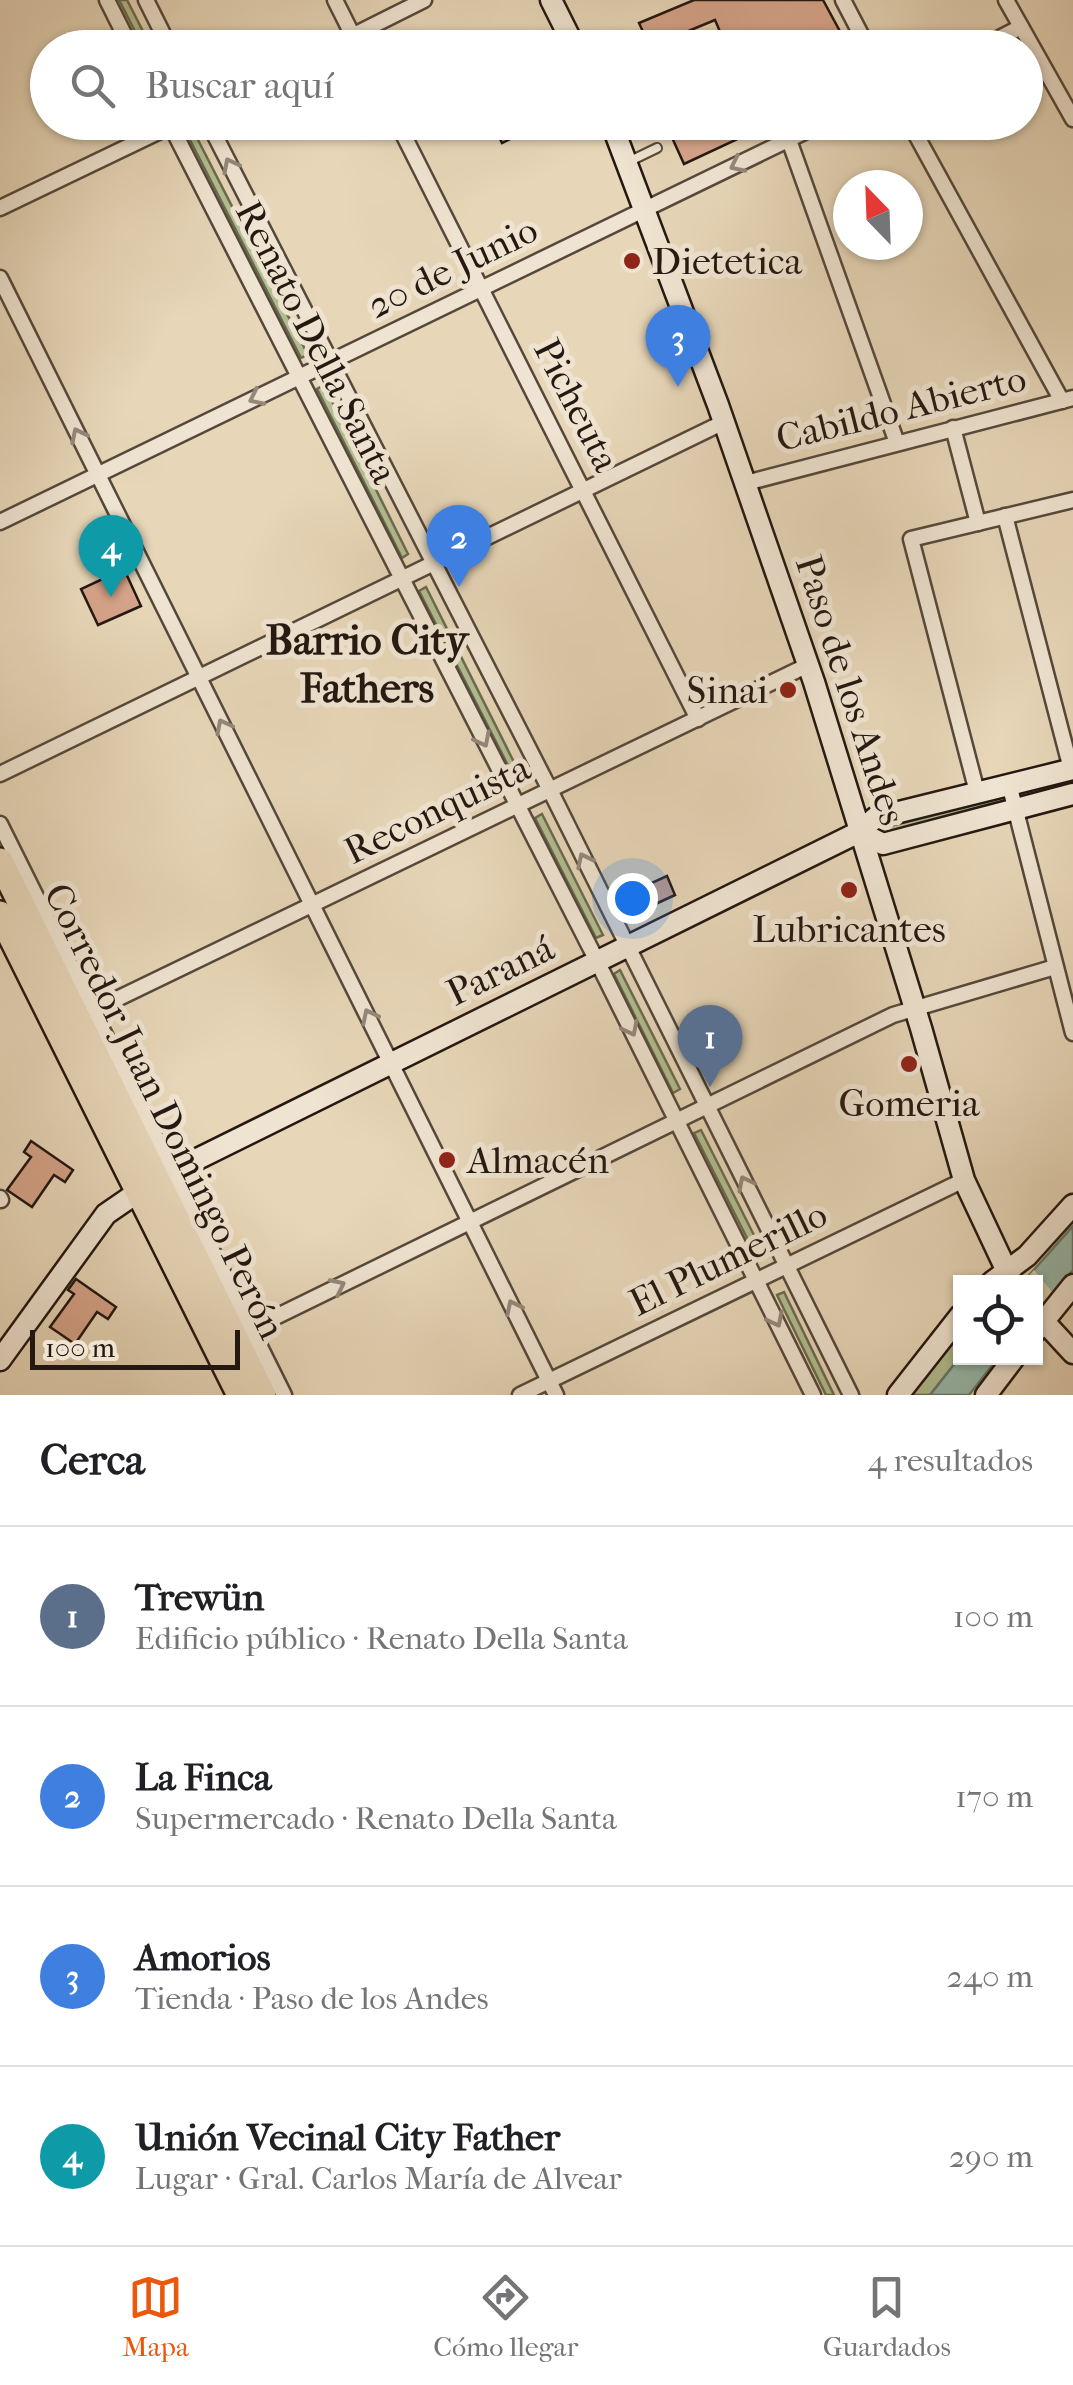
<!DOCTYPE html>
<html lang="es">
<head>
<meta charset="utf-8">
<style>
  body { margin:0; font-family:"IM FELL French Canon",serif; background:#f6f6f6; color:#202124 }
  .controls { position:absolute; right:30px; bottom:30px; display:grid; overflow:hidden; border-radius:0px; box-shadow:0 2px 8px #0004 }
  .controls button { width:90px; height:90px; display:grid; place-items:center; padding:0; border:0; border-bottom:2px solid #e0e0e0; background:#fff; color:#202124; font:50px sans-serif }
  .compass { position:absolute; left:833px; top:170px; width:90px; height:90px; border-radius:50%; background:#fff; box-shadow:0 2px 8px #0004; rotate:337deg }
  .scale { position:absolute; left:30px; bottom:25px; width:210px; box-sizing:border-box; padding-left:10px; border:5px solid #241811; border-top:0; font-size:28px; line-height:35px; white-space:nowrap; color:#241811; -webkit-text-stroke:8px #efe4d1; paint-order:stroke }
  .you { position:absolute; left:632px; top:898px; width:35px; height:35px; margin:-25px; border:8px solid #fff; border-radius:50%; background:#1a73e8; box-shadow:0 0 0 15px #1a73e833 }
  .badge { display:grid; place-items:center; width:65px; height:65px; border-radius:50%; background:#ea580c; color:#fff; font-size:32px; font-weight:700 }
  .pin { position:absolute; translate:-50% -82px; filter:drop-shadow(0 2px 5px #0008) }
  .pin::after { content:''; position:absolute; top:52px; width:35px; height:30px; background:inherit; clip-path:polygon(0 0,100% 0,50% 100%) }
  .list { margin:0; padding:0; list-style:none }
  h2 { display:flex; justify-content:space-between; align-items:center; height:130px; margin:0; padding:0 40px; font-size:42px }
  h2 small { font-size:32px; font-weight:400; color:#757577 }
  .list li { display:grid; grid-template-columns:65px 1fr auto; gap:30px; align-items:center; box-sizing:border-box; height:180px; padding:0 40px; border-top:2px solid #e0e0e0 }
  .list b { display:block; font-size:38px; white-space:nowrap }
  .list p { margin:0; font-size:32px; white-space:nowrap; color:#757577 }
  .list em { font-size:32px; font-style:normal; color:#757577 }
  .icon { flex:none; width:55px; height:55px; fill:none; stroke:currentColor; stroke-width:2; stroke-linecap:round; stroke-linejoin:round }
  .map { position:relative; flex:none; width:1073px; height:1395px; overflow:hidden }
  .search { position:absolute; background:#fff; box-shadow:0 2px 8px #0004; left:30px; right:30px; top:30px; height:110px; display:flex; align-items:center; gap:25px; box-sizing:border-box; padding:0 35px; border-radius:55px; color:#757577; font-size:38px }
  .sheet { height:850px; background:#fff }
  nav { display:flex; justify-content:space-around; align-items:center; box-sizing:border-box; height:140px; border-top:2px solid #e0e0e0; background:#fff; font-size:28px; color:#757577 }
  nav a { display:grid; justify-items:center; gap:5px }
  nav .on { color:#ea580c }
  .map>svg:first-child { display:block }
  .green { fill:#b2be91; stroke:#6b6b51; stroke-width:2.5 }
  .water { fill:#97b9ab; stroke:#69796d; stroke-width:2.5 }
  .pier { fill:#e7d6b8 }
  .building { fill:#d5a389; stroke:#241811; stroke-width:2.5 }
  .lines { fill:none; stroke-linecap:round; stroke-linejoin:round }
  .lane-casing { stroke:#55483b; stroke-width:12 }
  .street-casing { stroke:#55483b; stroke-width:19 }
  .secondary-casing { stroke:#241811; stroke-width:25 }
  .highway-casing { stroke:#241811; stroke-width:30 }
  .lane { stroke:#efe4d1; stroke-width:8 }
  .street { stroke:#efe4d1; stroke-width:14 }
  .secondary { stroke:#efe4d1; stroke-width:20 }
  .highway { stroke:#e7d6b8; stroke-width:25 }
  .oneway { stroke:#94887b }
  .poi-dot { fill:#8f2418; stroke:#efe4d1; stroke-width:4 }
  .labels { text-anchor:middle; stroke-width:10; stroke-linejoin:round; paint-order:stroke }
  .poi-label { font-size:38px; fill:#241811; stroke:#efe4d1; text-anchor:start }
  .street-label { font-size:38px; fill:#241811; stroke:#efe4d1 }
  .quarter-label { font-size:42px; font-weight:bold; fill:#241811; stroke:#efe4d1 }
</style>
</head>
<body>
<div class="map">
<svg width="1073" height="1395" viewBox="0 0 1073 1395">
  <rect width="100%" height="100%" fill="#e7d6b8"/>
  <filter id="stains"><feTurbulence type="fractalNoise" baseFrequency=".002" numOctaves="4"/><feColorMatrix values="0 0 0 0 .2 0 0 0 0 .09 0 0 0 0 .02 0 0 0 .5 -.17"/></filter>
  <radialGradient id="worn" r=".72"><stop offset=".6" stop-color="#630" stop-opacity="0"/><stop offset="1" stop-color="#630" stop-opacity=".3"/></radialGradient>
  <g class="green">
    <path d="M119 0H127L151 47H143Z"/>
    <path d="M195 134 308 355 301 358 189 138Z"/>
    <path d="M324 385 408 554 402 558 317 389Z"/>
    <path d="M426 587 524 782 518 785 419 591Z"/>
    <path d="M1004 796 1005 804 884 837 878 833 879 826Z"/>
    <path d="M542 814 603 935 596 938 535 818Z"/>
    <path d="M620 970 680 1089 673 1093 614 974Z"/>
    <path d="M701 1130 762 1251 755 1254 694 1133Z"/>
    <path d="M784 1292 834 1395H826L777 1295Z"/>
    <path d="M960 1331V1357L930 1395H908Z"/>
  </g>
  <g class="water">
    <path d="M1073 1226V1270L1036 1313V1282H1023Z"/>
    <path d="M960 1357 998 1358 969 1395H930Z"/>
  </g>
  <path class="pier" d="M1034 1270 1053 1293 1036 1313V1282H1023Z"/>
  <g class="building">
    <path d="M694 0H823L849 48H727L715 20 650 47 639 23Z"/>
    <path d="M492 122H545L502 143Z"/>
    <path d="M665 122H774L684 164Z"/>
    <path d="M124 569 141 606 98 625 81 589Z"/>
    <path d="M667 876 675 895 634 914 625 895Z"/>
    <path d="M31 1141 73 1170 65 1182 54 1175 32 1207 7 1190 31 1157 24 1152Z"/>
    <path d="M76 1279 116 1307 108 1319 97 1312 75 1344 50 1327 74 1294 68 1290Z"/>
  </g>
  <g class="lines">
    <g class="lane-casing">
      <path id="lane" d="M628 162 657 148"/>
    </g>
    <g class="street-casing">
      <g id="street">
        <path d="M107 0 131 48"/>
        <path d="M146 0 170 48"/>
        <path d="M335 0 359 48"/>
        <path d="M843 0 868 48"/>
        <path d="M1006 0 1073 119"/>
        <path d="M328 48 424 0"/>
        <path d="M980 48 1021 27"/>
        <path d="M169 122 597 961 813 1395"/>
        <path d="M208 122 550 790 851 1395"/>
        <path d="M397 122 698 719"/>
        <path d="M909 122 1062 401"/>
        <path d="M789 140 897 443"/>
        <path d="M0 208 177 123"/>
        <path d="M0 278 556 1395"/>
        <path d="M953 428 978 523"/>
        <path d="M746 483 1073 398"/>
        <path d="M1005 516 1071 769"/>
        <path d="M0 522 825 122"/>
        <path d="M0 774 724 422"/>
        <path d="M1009 784 1073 1033"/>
        <path d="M977 792 911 539 1073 500"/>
        <path d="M0 824 284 1395"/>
        <path d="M94 1010 808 665"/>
        <path d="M0 1198 1 1200"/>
        <path d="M251 1329 893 1015 1055 967"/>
        <path d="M520 1395 964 1180"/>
      </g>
    </g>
    <g class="secondary-casing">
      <g id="secondary">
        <path d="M551 0 575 48"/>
        <path d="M611 122 718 405 814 682 921 1028 964 1180 1012 1282"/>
        <path d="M859 832 883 844 1073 794"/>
        <path d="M992 1282 1027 1256 1073 1205"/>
        <path d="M1037 1314 1073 1353"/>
        <path d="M1036 1331 1073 1285"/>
        <path d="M0 1360 106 1214 157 1179 859 832 875 818 1073 769"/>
        <path d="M898 1395 960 1316"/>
        <path d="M986 1395 1014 1358"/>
      </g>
    </g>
    <g class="highway-casing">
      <g id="highway">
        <path d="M0 861 263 1395"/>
        <path d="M0 914 240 1395"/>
      </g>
    </g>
    <use href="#lane" class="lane"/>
    <use href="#street" class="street"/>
    <use href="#secondary" class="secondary"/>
    <use href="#highway" class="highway"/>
  </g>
  <defs><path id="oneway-chevron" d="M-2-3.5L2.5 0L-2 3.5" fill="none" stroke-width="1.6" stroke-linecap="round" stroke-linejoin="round" transform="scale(2.5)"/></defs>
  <g class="oneway">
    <use href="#oneway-chevron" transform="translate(230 165) rotate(-117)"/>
    <use href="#oneway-chevron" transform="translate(737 165) rotate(154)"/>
    <use href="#oneway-chevron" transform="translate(256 398) rotate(154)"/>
    <use href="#oneway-chevron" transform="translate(78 435) rotate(-116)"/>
    <use href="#oneway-chevron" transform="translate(223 726) rotate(-117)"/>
    <use href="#oneway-chevron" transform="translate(483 740) rotate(63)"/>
    <use href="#oneway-chevron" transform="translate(584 860) rotate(-116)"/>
    <use href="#oneway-chevron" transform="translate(369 1016) rotate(-116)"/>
    <use href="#oneway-chevron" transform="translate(631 1029) rotate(63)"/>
    <use href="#oneway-chevron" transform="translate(745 1183) rotate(-117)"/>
    <use href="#oneway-chevron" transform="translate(338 1286) rotate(-26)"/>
    <use href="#oneway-chevron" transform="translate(513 1307) rotate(-116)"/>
    <use href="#oneway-chevron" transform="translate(776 1320) rotate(63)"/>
  </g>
  <g class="poi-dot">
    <circle cx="632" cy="261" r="10"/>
    <circle cx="788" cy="690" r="10"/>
    <circle cx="849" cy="890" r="10"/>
    <circle cx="909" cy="1064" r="10"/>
    <circle cx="447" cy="1160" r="10"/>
  </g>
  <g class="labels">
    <g class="poi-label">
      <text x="652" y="274">Dietetica</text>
      <text x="768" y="703" text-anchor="end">Sinai</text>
      <text x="849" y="942" text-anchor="middle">Lubricantes</text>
      <text x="909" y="1116" text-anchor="middle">Gomeria</text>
      <text x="467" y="1173">Almacén</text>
    </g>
    <g class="street-label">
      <text transform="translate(452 267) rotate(-26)" y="13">20 de Junio</text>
      <text transform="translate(317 342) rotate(63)" y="13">Renato Della Santa</text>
      <text transform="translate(577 405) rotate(63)" y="13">Picheuta</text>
      <text transform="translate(901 408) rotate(-14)" y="13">Cabildo Abierto</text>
      <text transform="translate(851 690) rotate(72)" y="13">Paso de los Andes</text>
      <text transform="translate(437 809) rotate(-26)" y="13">Reconquista</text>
      <text transform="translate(500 970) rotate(-26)" y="13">Paraná</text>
      <text transform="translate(165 1111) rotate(64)" y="13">Corredor Juan Domingo Perón</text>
      <text transform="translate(728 1258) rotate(-26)" y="13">El Plumerillo</text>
    </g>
    <g class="quarter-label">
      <text x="367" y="654">Barrio City<tspan x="367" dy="48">Fathers</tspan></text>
    </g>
  </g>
  <rect width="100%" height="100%" filter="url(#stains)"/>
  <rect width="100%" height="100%" fill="url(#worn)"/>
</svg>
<div class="controls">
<button><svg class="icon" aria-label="locate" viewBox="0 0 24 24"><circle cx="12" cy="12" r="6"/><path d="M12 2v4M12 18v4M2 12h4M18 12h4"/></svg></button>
</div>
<svg class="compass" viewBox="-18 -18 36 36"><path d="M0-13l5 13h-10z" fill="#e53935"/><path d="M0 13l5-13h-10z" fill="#757577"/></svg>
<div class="scale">100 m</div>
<div class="you"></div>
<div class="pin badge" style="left:710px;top:1087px;background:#5c6f8a">1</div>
<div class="pin badge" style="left:459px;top:587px;background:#3f7fe0">2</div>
<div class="pin badge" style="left:678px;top:387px;background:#3f7fe0">3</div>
<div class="pin badge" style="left:111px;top:597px;background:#0f9aa8">4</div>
<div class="search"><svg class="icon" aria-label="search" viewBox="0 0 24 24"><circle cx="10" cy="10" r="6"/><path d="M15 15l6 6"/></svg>Buscar aquí</div>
</div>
<section class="sheet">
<h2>Cerca<small>4 resultados</small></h2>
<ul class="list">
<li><span class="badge" style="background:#5c6f8a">1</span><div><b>Trewün</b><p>Edificio público · Renato Della Santa</p></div><em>100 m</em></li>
<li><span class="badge" style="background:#3f7fe0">2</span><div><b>La Finca</b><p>Supermercado · Renato Della Santa</p></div><em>170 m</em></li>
<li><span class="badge" style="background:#3f7fe0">3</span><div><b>Amorios</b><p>Tienda · Paso de los Andes</p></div><em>240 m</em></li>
<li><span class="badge" style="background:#0f9aa8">4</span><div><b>Unión Vecinal City Father</b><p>Lugar · Gral. Carlos María de Alvear</p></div><em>290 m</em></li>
</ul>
</section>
<nav>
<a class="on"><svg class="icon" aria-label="map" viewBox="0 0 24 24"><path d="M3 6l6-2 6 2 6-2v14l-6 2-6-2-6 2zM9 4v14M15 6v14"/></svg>Mapa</a>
<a><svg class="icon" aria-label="directions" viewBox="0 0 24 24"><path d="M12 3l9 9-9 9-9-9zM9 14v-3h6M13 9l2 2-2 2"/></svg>Cómo llegar</a>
<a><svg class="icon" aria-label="saved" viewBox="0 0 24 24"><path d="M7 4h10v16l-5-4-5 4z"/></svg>Guardados</a>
</nav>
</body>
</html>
